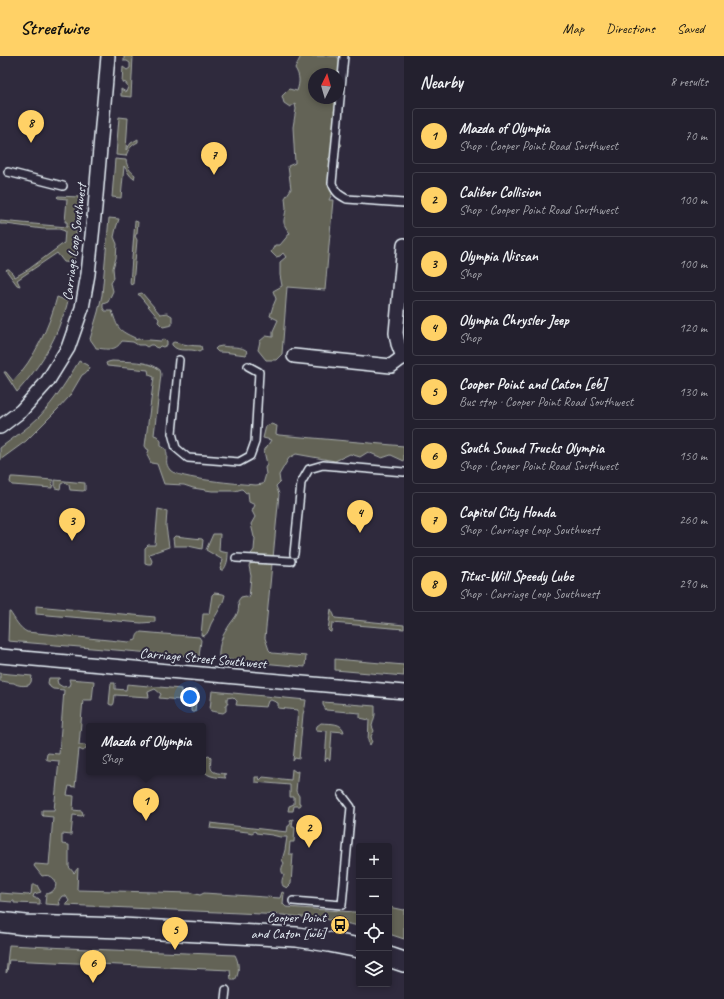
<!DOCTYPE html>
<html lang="en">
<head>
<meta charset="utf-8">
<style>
  body { margin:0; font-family:Caveat,sans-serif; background:#2b2836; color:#f1f3f6 }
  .controls { position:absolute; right:12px; bottom:12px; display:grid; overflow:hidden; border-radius:4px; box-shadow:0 2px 6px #0003 }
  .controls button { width:36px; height:36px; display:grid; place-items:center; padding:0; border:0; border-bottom:1px solid #403e4a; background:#23202e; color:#f1f3f6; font:20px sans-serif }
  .compass { position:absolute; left:308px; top:12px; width:36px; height:36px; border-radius:50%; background:#23202e; box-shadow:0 2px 6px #0003; rotate:5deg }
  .you { position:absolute; left:190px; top:641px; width:14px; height:14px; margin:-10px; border:3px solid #fff; border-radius:50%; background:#1a73e8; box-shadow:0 0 0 6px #1a73e833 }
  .badge { display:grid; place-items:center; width:26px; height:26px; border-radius:50%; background:#ffd166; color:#111; font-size:13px; font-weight:700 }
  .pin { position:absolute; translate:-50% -33px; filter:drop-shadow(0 1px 2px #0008) }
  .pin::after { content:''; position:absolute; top:21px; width:14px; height:12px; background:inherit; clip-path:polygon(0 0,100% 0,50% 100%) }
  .popup { position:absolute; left:86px; top:667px; width:120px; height:52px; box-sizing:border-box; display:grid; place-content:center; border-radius:4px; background:#23202e; filter:drop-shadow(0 1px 3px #0005); font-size:13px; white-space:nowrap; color:#a3a3aa }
  .popup b { font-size:15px; color:#f1f3f6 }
  .popup::after { content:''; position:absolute; left:50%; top:100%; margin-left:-8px; border:8px solid transparent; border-top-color:#23202e }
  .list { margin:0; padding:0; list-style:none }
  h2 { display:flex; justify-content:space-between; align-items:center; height:52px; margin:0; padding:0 16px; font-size:17px }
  h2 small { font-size:13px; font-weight:400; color:#a3a3aa }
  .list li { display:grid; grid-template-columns:26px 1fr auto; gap:12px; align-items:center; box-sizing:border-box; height:56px; margin:0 8px 8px; padding:0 8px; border:1px solid #403e4a; border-radius:4px }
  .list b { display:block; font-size:15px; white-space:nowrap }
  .list p { margin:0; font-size:13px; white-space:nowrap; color:#a3a3aa }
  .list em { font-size:13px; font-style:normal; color:#a3a3aa }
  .icon { flex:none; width:22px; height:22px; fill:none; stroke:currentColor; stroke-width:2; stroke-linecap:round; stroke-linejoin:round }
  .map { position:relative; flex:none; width:404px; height:943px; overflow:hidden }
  header { display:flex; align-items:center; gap:24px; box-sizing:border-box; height:56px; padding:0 20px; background:#ffd166; color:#111 }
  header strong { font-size:19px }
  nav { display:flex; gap:22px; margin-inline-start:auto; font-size:14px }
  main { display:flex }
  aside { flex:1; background:#23202e }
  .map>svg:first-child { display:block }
  .green { fill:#636456; stroke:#a6aaa7 }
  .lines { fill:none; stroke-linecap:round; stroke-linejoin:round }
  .service-casing { stroke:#e8f1f8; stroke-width:10 }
  .minor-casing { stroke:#e8f1f8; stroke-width:16 }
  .secondary-casing { stroke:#e8f1f8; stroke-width:22 }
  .service { stroke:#2f2a3d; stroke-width:7 }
  .minor { stroke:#2f2a3d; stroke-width:13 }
  .secondary { stroke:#2f2a3d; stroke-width:19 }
  .labels { text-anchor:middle; stroke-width:4; stroke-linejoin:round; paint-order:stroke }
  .street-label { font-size:14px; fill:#e8f1f8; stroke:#2f2a3d }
  .poi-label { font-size:14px; fill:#e8f1f8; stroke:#2f2a3d; text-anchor:end }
</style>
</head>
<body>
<header>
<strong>Streetwise</strong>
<nav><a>Map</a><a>Directions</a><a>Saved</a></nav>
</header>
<main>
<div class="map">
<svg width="404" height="943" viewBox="0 0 404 943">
  <rect width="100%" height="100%" fill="#2f2a3d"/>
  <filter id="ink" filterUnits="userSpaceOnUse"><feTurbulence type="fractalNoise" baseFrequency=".025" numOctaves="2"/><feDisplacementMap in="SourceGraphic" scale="8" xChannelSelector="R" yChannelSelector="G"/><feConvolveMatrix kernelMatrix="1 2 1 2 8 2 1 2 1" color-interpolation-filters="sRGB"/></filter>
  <g filter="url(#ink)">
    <g class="green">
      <path d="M124 0H133L131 41 121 40V33L126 36 128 31 126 27 122 26 123 11 127 14 130 12V7L127 5H124Z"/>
      <path d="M301 0H338V2L343 9 338 29V18H314V42H338V32L344 43 334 55 339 69 335 80 342 89 328 103 335 112 329 124 333 136 329 144H333L325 234 287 231 282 298 276 304H266L258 294 260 285 266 280 273 281V275L278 264 270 260 273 250 276 243 273 235 282 230 280 219V206L286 201 283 197 280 200 276 201 271 196 275 189H280L290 177C280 165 285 165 286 152 286 149 285 145 285 142L291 133 288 110 295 107 293 71 296 53 295 48 290 51 284 47 282 40 289 33 297 35C300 26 300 20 295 12Z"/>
      <path d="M119 61 128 62 126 94 131 87 138 83V86C132 89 128 93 126 100L116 99Z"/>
      <path d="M115 103 126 104C127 111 130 115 135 119L134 123C129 120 127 114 124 110L121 142 112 141Z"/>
      <path d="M58 140 79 141 74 207 64 206 57 197 17 224 20 230 17 229 6 214 7 213H9L15 221 29 213 64 187 65 175 59 173H43L6 168H0V165L67 171V166H65L67 143 58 142 57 141Z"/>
      <path d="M109 162 119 163 116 172 114 181 117 188 116 202 113 212 114 222 111 227 113 235 108 246 103 248V252L105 255H112C118 273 118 274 135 282V284L138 283 161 285 164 283 167 285V289L163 291 160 290 158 292 155 291 153 289H150L147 291 144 289H138L133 286 122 285C115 296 107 293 96 292L95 290 90 283 98 256 102 239Z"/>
      <path d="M135 165 138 166 137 177 135 180 137 184 133 228H132L131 229 130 227Z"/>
      <path d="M142 237 160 258 167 257 172 260V269L163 271 158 266 159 263 138 238Z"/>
      <path d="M57 241 65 244H68C67 250 65 256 62 262 53 290 37 314 17 336L4 316H6L13 325C34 304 50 269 57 241Z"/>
      <path d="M174 286C182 288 192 290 201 290L202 294 199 296C190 291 179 298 172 289V287Z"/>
      <path d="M222 290C230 292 242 289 248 296L246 299C236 298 228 296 218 296L215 293 217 291Z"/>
      <path d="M79 305 87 309 89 311C88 315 86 317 82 319L69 341 57 354 26 385 0 404V392C13 382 27 373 39 361 55 344 67 325 79 305Z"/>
      <path d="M112 305C127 306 149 304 160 314L161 318 154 379 157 380 161 385V390L166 393C166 393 167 398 167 399 167 405 165 407 170 414 178 423 241 428 256 429L263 428 266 418 265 412 267 408 264 395 271 384 263 382 266 370 271 368 277 370 276 378 279 379 404 390V405L391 399 382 402 368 396 360 401 350 398 335 405 296 398 289 402 279 419 280 426 276 430 279 438 273 502 251 500V498L254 494 255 482 254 481 251 468 255 461 252 455 255 449 249 446 248 436 246 437 242 433 235 435H212L193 432 184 429 164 428 157 408 151 407 147 399 149 394 147 393 145 390 154 321 149 319 148 314 107 310 106 307 108 306Z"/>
      <path d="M11 421H14L53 424 52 432 12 429 10 426Z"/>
      <path d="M55 424 85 427V434L83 435 70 434 69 429 65 426 61 428 60 433 55 432Z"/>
      <path d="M158 453 167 455 166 470 169 491 149 498 152 505 151 508H148L145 507V492L148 489H155Z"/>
      <path d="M213 478H220L219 495 228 497C228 503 227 510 223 514H221L220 513 223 504 206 494Z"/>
      <path d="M175 480 202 483 203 484 202 493 188 490H174L173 482Z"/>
      <path d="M252 507 272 508 265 582 269 594 272 597 306 600 305 611 219 603C218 593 221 581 227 573 233 562 241 559 238 545L241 541 246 540 249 542 251 520 249 510 250 508Z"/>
      <path d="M214 537 223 538 225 539C223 549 217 557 212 566 209 571 209 577 204 580L201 579 203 558H209L212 539Z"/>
      <path d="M36 550 155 561V566L141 567 36 558Z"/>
      <path d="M331 553 334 559 335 562 404 569V573L332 567 331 576H330L328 574Z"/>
      <path d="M9 556H10C15 563 19 572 27 576L129 586 136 584C137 580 137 578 141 576L199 581 201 584 199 601 8 585Z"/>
      <path d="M335 603 404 609V620L335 614Z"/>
      <path d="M0 617 32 620 31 626 29 629C24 630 18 630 14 627 10 627 4 625 0 625Z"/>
      <path d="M49 622H60L57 624 58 628 63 631 69 630 70 627 69 623 94 625 92 644H83L79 689H85L87 692 83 695 79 693 75 731 69 730 67 739 74 740 73 754 82 755 83 758 82 760 73 759 71 779 62 778V788L69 789V811L74 817 78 812 77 834 192 837 200 839 204 837 280 842 282 836 284 837 283 848 286 851 354 856H357L359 851V870L330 864 283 859 65 849 69 845 66 840H62L59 844 60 849 45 848 46 838C61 836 58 816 42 820L34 810 35 808 49 809 53 761 43 760 42 759V754H54L59 705 48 704 46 703 47 698 48 697 59 698 64 634 53 633 50 631 48 627Z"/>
      <path d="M111 627H115V633L126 634 127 628 181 633V639H192L193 634H197L195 656H192L191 655V645L159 642 161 638 155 633 148 636 149 641 115 639 114 647 113 649H111L109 648Z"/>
      <path d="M212 635 306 644 305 651 303 658 299 703 295 702 293 705 298 654 278 652V647L271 644 268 645 266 651 236 649 237 645 233 641 227 642V646L228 648H226V655L223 657 211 655 210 653Z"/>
      <path d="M323 646 375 650V659L372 670 374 675 371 680 372 685 370 689 368 685 369 664 360 662V657L326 654 323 649Z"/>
      <path d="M321 667C330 668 342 666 344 676L332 675 330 704 327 702 325 705 327 675 316 674 317 670Z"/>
      <path d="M209 700 211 702C211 705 210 709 211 712 212 718 222 717 227 718H225V721L226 722C211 721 198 720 206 701Z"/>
      <path d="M292 713 296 716 298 715 296 735 299 740V747H300V750H294L293 755H288L289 750 294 748V741H290V729L255 726V721H259L260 724 263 721 291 724Z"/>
      <path d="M293 763 292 771H295L294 786H290L289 798H293L291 828 287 832 283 830C281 826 282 823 284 819 280 815 282 811 284 807L282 804 285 794 287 781H280L272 779 256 777 255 775 252 777 248 776 210 772 211 767 218 768 287 776 288 770H289L291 767 290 764Z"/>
      <path d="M32 829H37L39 833 41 836 34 838 33 841 35 842H38L40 844V848L14 847V845H12V846L0 845V837L28 839 31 838Z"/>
      <path d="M389 851 403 854 404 853V883L389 878Z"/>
      <path d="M9 889 88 893 235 899C239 906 240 917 235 924H231L230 914 9 904 7 916 6 917Z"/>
    </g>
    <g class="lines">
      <g class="service-casing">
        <g id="service">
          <path d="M344 0 332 127C335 136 339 139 347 143L404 147"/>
          <path d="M8 116 63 130"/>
          <path d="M179 304 172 377 176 392 188 402 239 406 250 400 255 386 259 316 248 310"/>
          <path d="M294 498 301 427 309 413 323 409 404 416"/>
          <path d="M236 502 291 505"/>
          <path d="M293 845 342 849 351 751 342 739"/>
          <path d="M225 943 226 934"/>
        </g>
      </g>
      <g class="minor-casing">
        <g id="minor">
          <path d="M294 300 391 310 403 301 404 302"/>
          <path d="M403 301 398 288 396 277 404 189"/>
          <path d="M0 371 21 355 47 326 68 292 82 252 88 218 95 151 108 0"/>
          <path d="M0 600 404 636"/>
        </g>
      </g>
      <g class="secondary-casing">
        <g id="secondary">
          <path d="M0 866 25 869 122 872 297 881 329 886 359 892"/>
          <path d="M389 901 404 906"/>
        </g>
      </g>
      <use href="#service" class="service"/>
      <use href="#minor" class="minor"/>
      <use href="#secondary" class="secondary"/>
    </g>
  </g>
  <defs>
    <g id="bus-disc" transform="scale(1)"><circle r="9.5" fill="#ffd166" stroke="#2f2a3d"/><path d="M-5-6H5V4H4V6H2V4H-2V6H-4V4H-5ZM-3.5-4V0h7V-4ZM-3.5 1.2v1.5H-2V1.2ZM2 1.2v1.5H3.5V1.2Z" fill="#111"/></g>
  </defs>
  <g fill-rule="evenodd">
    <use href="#bus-disc" x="340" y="869"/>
  </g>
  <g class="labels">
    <g class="street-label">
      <text transform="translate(74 186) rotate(-83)" y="5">Carriage Loop Southwest</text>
      <text transform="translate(203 602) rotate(5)" y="5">Carriage Street Southwest</text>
    </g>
    <g class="poi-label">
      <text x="326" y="866">Cooper Point<tspan x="326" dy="16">and Caton [wb]</tspan></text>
    </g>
  </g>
</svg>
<div class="controls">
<button>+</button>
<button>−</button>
<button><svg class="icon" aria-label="locate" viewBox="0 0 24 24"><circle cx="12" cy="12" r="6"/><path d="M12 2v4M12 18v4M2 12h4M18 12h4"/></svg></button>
<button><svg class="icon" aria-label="layers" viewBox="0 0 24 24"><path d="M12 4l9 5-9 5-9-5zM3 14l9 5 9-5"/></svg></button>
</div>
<svg class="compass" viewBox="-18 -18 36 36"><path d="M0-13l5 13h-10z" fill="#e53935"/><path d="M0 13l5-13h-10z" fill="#a3a3aa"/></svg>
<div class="you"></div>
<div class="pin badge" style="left:146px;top:765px">1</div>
<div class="popup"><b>Mazda of Olympia</b>Shop</div>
<div class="pin badge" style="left:309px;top:792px">2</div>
<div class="pin badge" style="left:72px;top:485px">3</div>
<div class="pin badge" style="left:360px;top:477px">4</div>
<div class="pin badge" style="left:175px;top:894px">5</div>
<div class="pin badge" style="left:93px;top:927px">6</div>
<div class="pin badge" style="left:214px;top:119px">7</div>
<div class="pin badge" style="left:31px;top:87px">8</div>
</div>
<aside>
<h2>Nearby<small>8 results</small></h2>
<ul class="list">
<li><span class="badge">1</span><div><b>Mazda of Olympia</b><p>Shop · Cooper Point Road Southwest</p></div><em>70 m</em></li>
<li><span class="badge">2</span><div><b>Caliber Collision</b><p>Shop · Cooper Point Road Southwest</p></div><em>100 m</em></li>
<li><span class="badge">3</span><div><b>Olympia Nissan</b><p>Shop</p></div><em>100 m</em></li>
<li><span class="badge">4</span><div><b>Olympia Chrysler Jeep</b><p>Shop</p></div><em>120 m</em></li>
<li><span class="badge">5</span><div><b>Cooper Point and Caton [eb]</b><p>Bus stop · Cooper Point Road Southwest</p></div><em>130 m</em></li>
<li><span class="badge">6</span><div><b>South Sound Trucks Olympia</b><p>Shop · Cooper Point Road Southwest</p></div><em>150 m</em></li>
<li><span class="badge">7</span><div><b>Capitol City Honda</b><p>Shop · Carriage Loop Southwest</p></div><em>260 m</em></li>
<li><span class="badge">8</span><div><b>Titus-Will Speedy Lube</b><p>Shop · Carriage Loop Southwest</p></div><em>290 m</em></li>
</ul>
</aside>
</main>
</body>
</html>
